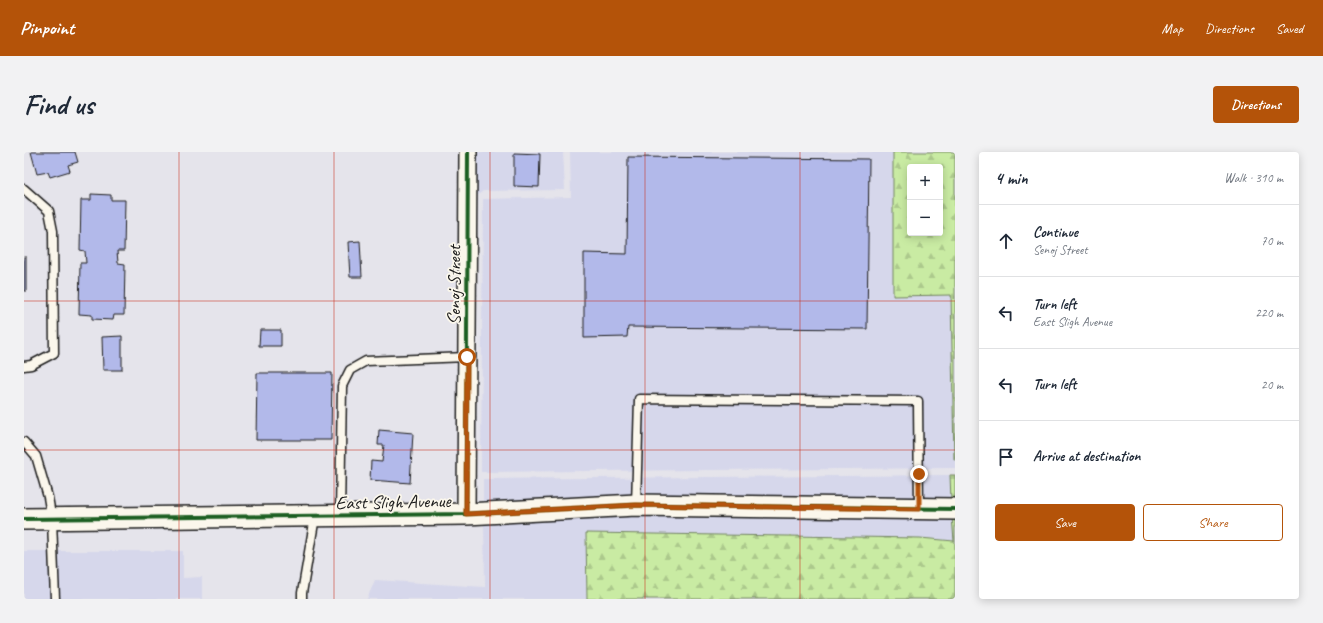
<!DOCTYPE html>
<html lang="en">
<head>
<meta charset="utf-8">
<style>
  body { margin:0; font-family:Caveat,sans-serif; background:#f2f2f3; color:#1f2937 }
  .controls { position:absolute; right:12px; top:12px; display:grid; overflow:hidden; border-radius:4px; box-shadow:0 2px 10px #0003 }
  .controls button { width:36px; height:36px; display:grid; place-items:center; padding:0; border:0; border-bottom:1px solid #e0e1e3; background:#fff; color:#1f2937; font:20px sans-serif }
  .stop { position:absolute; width:12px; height:12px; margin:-9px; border:3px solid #b45309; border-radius:50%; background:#fff }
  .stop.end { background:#b45309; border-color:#fff; box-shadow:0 1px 4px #0008 }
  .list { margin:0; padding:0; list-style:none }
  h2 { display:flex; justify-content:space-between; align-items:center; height:52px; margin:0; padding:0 16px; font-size:17px }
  h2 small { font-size:13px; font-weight:400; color:#747a83 }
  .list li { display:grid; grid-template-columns:26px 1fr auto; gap:12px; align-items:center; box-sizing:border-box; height:72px; padding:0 16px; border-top:1px solid #e0e1e3 }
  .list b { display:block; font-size:15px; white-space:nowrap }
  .list p { margin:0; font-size:13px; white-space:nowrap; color:#747a83 }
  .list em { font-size:13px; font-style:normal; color:#747a83 }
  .actions { display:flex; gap:8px; padding:12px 16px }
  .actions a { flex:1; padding:9px 0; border:1px solid #b45309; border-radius:4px; text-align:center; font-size:14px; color:#b45309 }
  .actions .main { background:#b45309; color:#fff }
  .icon { flex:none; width:22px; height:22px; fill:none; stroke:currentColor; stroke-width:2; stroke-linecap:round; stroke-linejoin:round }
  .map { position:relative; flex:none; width:931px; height:447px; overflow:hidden; border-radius:4px }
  header { display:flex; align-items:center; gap:24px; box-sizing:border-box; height:56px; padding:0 20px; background:#b45309; color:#fff }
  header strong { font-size:19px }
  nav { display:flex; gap:22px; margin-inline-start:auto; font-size:14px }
  .intro { display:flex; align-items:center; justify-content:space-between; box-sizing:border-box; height:96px; padding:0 24px }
  h1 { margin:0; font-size:28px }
  .button { padding:10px 18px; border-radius:4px; background:#b45309; color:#fff; font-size:14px; font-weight:700 }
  main { display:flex; gap:24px; padding:0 24px }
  aside { flex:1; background:#fff; border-radius:4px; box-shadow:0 2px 10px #0003 }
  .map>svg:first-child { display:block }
  .built { fill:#d6d7eb; fill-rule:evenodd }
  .forest { fill:url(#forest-firs); stroke:#728460; fill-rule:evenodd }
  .building { fill:#b2b9ea; stroke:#1c1c1c }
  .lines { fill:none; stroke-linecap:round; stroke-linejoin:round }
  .service-casing { stroke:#1c1c1c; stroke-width:11 }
  .minor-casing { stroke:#1c1c1c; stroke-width:20 }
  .tertiary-casing { stroke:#1c1c1c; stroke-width:24 }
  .service { stroke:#fbf7ec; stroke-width:8 }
  .minor { stroke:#fbf7ec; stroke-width:17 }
  .tertiary { stroke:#fbf7ec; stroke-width:21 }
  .cycleway-casing { stroke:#fbf7ec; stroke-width:6 }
  .cycleway { stroke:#1b5e20; stroke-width:4 }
  .route { stroke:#b45309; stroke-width:5 }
  .grid { fill:none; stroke:#c8321e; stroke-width:1; stroke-opacity:0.55 }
  .labels { text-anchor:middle; stroke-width:3.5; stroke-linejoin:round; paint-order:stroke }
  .street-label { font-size:19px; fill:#1c1c1c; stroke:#fbf7ec }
</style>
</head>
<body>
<header>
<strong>Pinpoint</strong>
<nav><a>Map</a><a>Directions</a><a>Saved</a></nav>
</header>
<div class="intro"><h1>Find us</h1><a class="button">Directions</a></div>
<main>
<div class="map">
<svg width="931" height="447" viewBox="0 0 931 447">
  <defs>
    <pattern id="forest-firs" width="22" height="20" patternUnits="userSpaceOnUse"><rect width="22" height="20" fill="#c9eba3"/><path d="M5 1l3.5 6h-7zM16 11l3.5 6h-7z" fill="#acc98c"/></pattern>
  </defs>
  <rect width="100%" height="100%" fill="#e5e4eb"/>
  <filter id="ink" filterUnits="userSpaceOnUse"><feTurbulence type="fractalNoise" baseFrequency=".025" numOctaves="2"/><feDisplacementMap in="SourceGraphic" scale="8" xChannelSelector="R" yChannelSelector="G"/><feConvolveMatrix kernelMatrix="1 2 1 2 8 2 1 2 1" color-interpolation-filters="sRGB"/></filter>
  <g filter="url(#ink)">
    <g class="built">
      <path d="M452 0H539L541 38 459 39 454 43 453 48Z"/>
      <path d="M546 0H931V316L457 320 459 47 547 45ZM886 15H916V81H886Z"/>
      <path d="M926 323 927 349 459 353V327Z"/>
      <path d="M612 362 928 365 930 389 896 386 562 381 563 447H343L351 428 461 435 460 370Z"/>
      <path d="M0 399H159V426L178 425V447H0Z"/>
    </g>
    <g class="forest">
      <path d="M869 0H931V307H930L927 143 869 144ZM886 15H916V81H886Z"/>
      <path d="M926 323H931V349H927Z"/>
      <path d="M928 365H931V447H563L562 381 896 386 930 389Z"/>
    </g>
    <g class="building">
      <path d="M7 0H51L54 10 44 13 46 19 26 25 24 20 13 22Z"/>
      <path d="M490 1 516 2 515 35 490 34Z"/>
      <path d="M604 5 845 7 843 177 604 175 603 185 560 186V101L603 102Z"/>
      <path d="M67 42 87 43V48H101L100 99H93L94 111 101 112 100 163H90L89 168 68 167V163L55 162 56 111H62L61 99 56 98 57 48H67Z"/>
      <path d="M336 89 338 125H326L324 90Z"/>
      <rect x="0" y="105" width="2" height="34"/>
      <path d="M236 178H257V194H235Z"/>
      <path d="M98 184V218H79L78 185Z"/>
      <path d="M233 221H308L307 288H232Z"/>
      <path d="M355 278 389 281 386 331 346 328 347 309 358 310 360 293H354Z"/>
    </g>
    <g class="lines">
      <g class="service-casing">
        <g id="service">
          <path d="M0 37 25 59 29 79 30 201 7 213 0 214"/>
          <path d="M0 290 12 304 24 345 28 368 31 447"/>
          <path d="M612 353 615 247 894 249 895 357"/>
          <path d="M316 363 318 234 326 218 342 209 443 205"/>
          <path d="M278 447V441L291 365"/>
        </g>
      </g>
      <g class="minor-casing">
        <path id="minor" d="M442 362 444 0"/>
      </g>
      <g class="tertiary-casing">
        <path id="tertiary" d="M0 367 442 362 612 353 931 357"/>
      </g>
      <use href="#service" class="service"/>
      <use href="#minor" class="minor"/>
      <use href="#tertiary" class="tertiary"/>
      <g class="cycleway-casing">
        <g id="cycleway">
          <path d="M442 362 444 0"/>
          <path d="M0 367 442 362 612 353 931 357"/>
        </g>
      </g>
      <use href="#cycleway" class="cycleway"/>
    </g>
  </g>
  <g class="lines" filter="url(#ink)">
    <path class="route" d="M443 205 442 362 612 353 895 357V322"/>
  </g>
  <path class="grid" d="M155 0V447M310 0V447M466 0V447M621 0V447M776 0V447M0 149H931M0 298H931"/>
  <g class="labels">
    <g class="street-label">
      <text transform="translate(429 133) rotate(-90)" y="7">Senoj Street</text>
      <text transform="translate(369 349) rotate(-1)" y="7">East Sligh Avenue</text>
    </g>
  </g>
</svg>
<div class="controls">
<button>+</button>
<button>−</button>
</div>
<div class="stop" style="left:443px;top:205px"></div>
<div class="stop end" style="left:895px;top:322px"></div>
</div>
<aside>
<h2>4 min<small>Walk · 310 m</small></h2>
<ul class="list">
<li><svg class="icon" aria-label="ahead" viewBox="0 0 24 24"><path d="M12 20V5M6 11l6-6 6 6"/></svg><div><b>Continue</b><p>Senoj Street</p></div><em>70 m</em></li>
<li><svg class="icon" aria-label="left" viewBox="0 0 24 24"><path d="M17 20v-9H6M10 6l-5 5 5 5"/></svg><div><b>Turn left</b><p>East Sligh Avenue</p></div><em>220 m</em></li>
<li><svg class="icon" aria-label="left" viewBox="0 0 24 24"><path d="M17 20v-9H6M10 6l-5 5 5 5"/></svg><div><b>Turn left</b></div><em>20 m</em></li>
<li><svg class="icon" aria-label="arrive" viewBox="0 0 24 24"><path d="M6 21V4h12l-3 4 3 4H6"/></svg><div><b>Arrive at destination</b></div></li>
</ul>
<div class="actions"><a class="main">Save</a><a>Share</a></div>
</aside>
</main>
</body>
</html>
